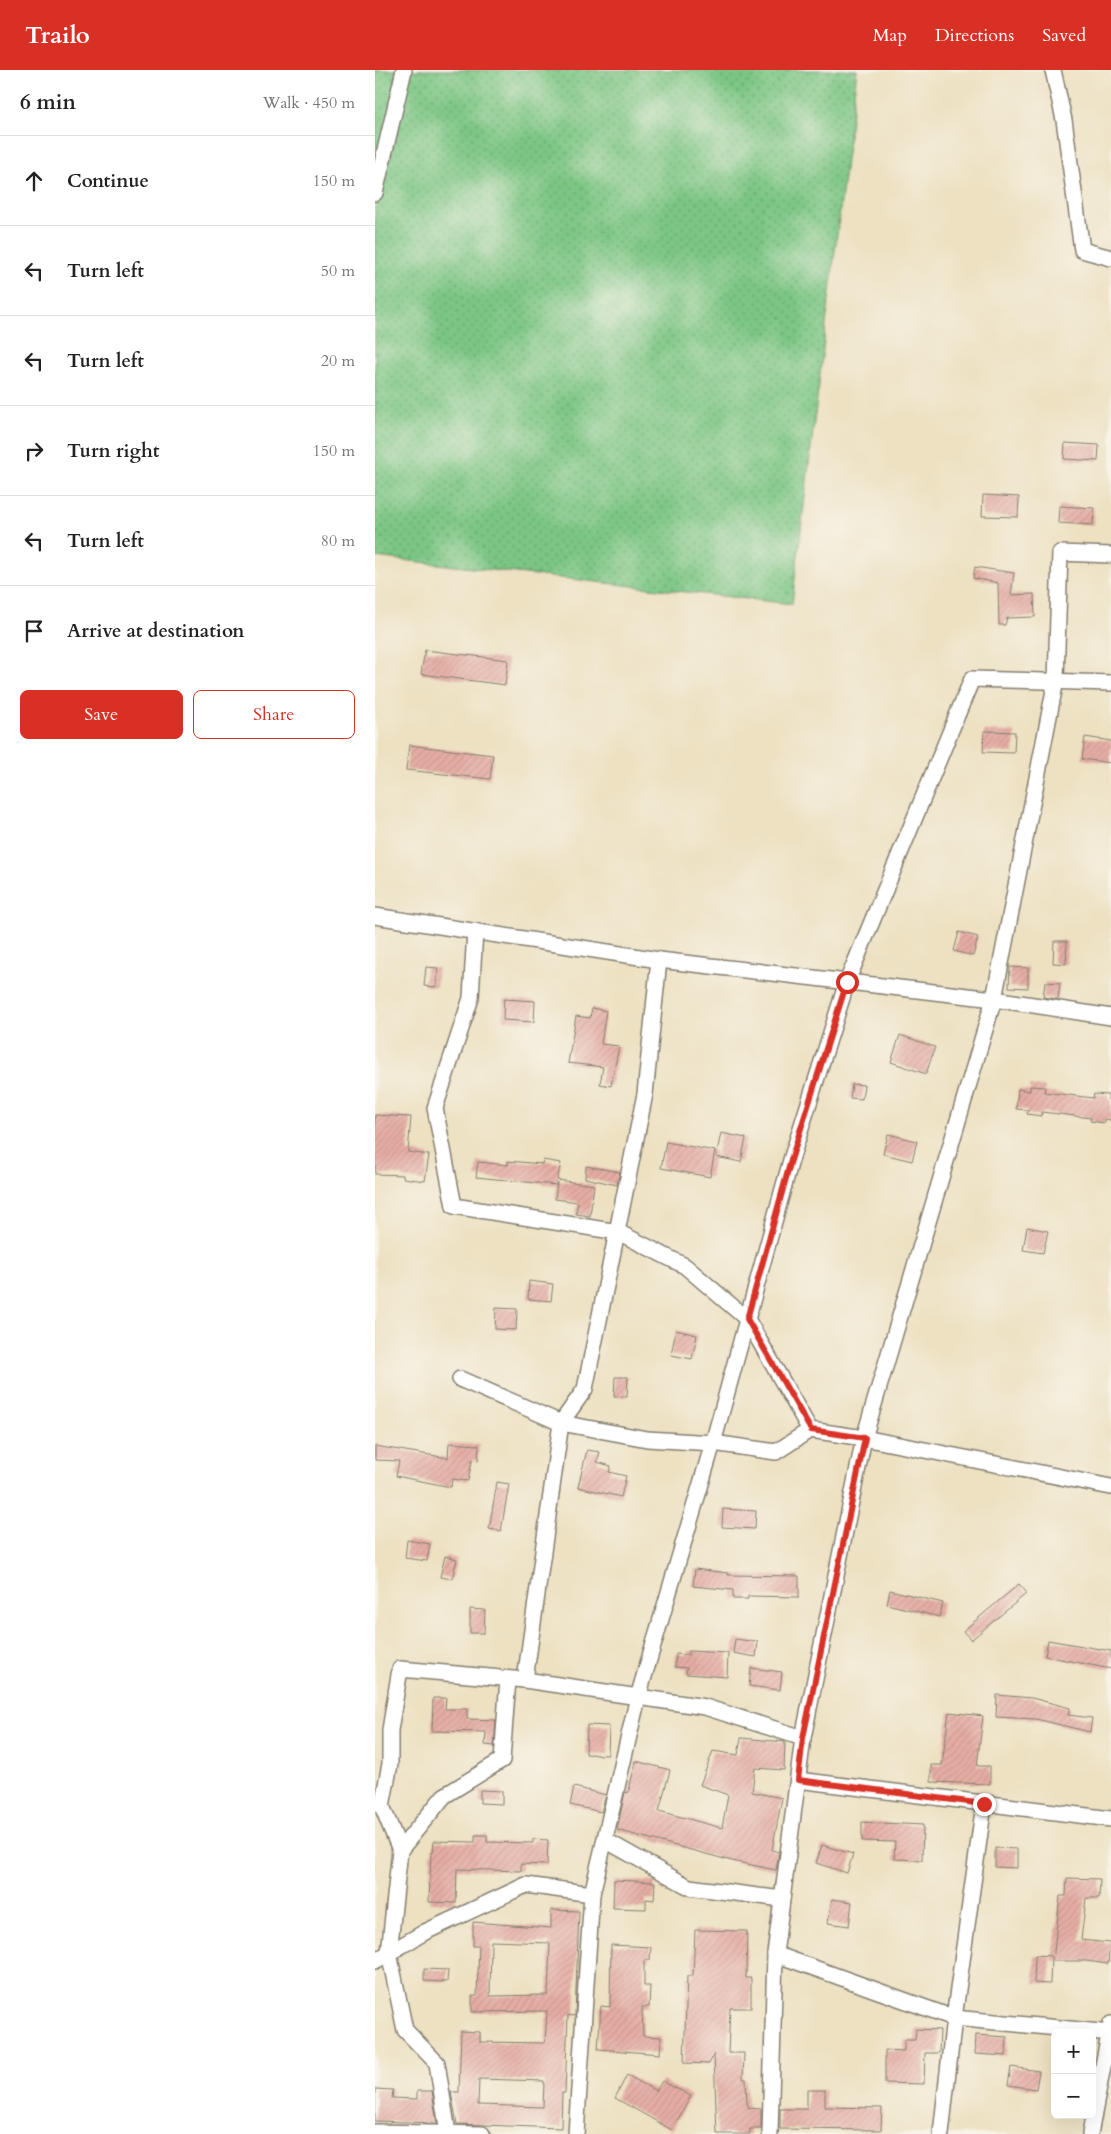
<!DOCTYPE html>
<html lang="en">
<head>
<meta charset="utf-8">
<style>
  body { margin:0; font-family:Cardo,serif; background:#f2f2f2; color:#222 }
  .controls { position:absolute; right:15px; bottom:15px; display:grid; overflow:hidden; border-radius:8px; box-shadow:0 5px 20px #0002 }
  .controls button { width:45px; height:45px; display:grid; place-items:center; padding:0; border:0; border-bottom:1px solid #e0e0e0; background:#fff; color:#222; font:25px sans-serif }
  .stop { position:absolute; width:15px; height:15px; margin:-11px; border:4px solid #d93025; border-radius:50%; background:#fff }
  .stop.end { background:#d93025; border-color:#fff; box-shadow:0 1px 5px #0008 }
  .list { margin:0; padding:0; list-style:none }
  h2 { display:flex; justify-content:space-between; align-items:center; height:65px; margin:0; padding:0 20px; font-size:21px }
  h2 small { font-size:16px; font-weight:400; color:#767676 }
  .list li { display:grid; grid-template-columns:32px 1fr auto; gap:15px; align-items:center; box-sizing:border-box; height:90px; padding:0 20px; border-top:1px solid #e0e0e0 }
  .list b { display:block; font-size:19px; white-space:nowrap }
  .list em { font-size:16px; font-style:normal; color:#767676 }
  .actions { display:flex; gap:10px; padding:15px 20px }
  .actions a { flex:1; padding:11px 0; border:1px solid #d93025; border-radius:8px; text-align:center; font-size:18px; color:#d93025 }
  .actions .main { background:#d93025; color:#fff }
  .icon { flex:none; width:28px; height:28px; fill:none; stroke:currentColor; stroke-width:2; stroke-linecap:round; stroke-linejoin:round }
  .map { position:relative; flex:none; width:736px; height:2064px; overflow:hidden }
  header { display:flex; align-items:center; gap:30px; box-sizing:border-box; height:70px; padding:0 25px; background:#d93025; color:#fff }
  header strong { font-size:24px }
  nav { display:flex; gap:28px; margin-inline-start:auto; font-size:18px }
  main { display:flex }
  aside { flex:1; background:#fff }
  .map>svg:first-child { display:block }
  .green { fill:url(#green-dots); stroke:#4c7150 }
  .building { fill:url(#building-hatch); fill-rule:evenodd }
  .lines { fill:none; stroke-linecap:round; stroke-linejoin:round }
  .street-casing { stroke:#847e6f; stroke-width:18 }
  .street { stroke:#fff; stroke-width:15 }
  .route { stroke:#d93025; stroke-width:6 }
</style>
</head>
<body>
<header>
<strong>Trailo</strong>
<nav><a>Map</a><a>Directions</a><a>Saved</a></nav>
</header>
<main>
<aside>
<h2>6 min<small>Walk · 450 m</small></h2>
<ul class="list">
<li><svg class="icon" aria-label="ahead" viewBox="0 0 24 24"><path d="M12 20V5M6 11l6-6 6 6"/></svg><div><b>Continue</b></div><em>150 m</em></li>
<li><svg class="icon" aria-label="left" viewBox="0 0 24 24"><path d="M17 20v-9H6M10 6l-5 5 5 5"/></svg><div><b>Turn left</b></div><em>50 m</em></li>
<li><svg class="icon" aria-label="left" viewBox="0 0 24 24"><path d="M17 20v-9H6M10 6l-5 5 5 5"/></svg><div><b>Turn left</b></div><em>20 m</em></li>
<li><svg class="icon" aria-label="right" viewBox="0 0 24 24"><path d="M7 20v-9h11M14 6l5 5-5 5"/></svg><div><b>Turn right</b></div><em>150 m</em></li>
<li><svg class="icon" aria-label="left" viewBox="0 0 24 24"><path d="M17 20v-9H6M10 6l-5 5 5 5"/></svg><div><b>Turn left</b></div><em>80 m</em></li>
<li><svg class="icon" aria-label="arrive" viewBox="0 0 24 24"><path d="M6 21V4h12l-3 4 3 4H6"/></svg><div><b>Arrive at destination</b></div></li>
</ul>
<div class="actions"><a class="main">Save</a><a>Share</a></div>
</aside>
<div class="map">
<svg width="736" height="2064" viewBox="0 0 736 2064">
  <defs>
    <pattern id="green-dots" width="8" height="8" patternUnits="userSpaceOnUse" patternTransform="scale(1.25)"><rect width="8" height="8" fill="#7bc684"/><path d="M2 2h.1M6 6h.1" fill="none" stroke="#64a06b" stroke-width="1.8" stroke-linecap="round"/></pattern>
    <pattern id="building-hatch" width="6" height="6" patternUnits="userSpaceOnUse" patternTransform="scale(1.25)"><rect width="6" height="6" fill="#e6aea5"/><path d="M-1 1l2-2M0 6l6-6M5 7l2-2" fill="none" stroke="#c5958d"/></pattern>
  </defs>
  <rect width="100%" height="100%" fill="#f7f3e8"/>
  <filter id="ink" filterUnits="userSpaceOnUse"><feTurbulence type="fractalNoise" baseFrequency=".02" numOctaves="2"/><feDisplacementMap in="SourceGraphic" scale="10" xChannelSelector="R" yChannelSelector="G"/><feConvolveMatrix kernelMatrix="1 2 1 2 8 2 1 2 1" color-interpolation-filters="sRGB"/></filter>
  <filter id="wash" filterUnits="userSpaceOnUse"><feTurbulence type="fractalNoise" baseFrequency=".0096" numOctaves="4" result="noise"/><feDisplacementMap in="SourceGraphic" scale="20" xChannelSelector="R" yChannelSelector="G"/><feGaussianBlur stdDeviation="1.12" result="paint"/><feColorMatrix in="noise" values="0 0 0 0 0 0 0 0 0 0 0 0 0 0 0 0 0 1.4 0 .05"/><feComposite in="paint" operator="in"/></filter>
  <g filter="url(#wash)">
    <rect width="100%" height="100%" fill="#ede1c2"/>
    <path class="green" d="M0 0H482L417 534 0 487Z"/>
    <g id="blocks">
      <g class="building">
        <path d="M690 373 724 375 723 391 689 389Z"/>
        <path d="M608 425 644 427 643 447 607 446Z"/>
        <path d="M684 436 719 438 718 455 683 453Z"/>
        <path d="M600 497 639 503 636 525 659 524 660 547 632 548 630 555H624L623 513 598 508Z"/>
        <path d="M50 580 133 590 130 615 46 604Z"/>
        <path d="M609 661 640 662 639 683 608 682Z"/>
        <path d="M710 667 736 671V693L707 689Z"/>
        <path d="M34 675 118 685 115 709 31 700Z"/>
        <path d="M584 862 603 867 598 886 579 881Z"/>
        <path d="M679 871H692L691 894 678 893Z"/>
        <path d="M51 897 63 898 61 917 49 916Z"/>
        <path d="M635 897 653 898V918L634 917Z"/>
        <path d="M670 912 685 913 683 929 668 927Z"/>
        <path d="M129 929 160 931 159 952 128 950Z"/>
        <path d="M217 938 231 941 226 974 244 976 236 1016 225 1014 228 997 193 993 201 946 215 948Z"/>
        <path d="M525 965 560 977 551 1004 516 992Z"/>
        <path d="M477 1014 489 1015 487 1029 475 1028Z"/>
        <path d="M655 1016 670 1017 669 1022 718 1028 719 1024 733 1025V1030H736V1050L730 1049V1053L715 1051 716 1048 667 1042 666 1046 652 1044 653 1040 641 1039 643 1019 655 1021Z"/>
        <path d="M0 1045 36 1047 33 1082 54 1085 50 1111 28 1108V1105L0 1104Z"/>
        <path d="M346 1063 371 1068 366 1092 341 1087Z"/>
        <path d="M513 1064 542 1071 537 1091 508 1084Z"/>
        <path d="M291 1072 340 1081 335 1107 286 1098Z"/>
        <path d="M168 1090 186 1093 182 1110 219 1115 215 1146 201 1144 203 1132 180 1129 182 1112 181 1115 101 1107 103 1092 133 1095V1091L167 1094Z"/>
        <path d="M211 1096 245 1102 242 1115 210 1108Z"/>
        <path d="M652 1157 673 1161 668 1183 648 1180Z"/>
        <path d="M154 1211 178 1214 176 1231 153 1229Z"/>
        <path d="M121 1238 142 1239 141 1260 120 1259Z"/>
        <path d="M301 1260 322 1265 317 1289 296 1285Z"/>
        <path d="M240 1307H253L252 1327 239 1326Z"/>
        <path d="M74 1373 104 1375 103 1391 97 1390 93 1411 77 1409 76 1417 21 1406 24 1391 0 1390V1376L73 1388Z"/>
        <path d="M212 1380 225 1382 222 1392 236 1396 234 1402 251 1406 246 1427 203 1417Z"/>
        <path d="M122 1412 134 1414 126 1461 114 1459Z"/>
        <path d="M348 1439 381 1441 380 1459 347 1457Z"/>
        <path d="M32 1470 55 1474 52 1491 30 1488Z"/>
        <path d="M70 1486 82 1489 77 1509 65 1507Z"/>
        <path d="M320 1499 353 1503V1505L424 1506V1527L373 1526V1529H358V1520L318 1516Z"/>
        <path d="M644 1514 652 1523 596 1570 588 1561Z"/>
        <path d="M515 1520 568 1533 564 1547 512 1534Z"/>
        <path d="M95 1539 110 1540 109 1563H95Z"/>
        <path d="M360 1569 383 1572 381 1587 358 1583Z"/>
        <path d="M673 1570 736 1581V1599L670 1586Z"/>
        <path d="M313 1581 353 1583 352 1607 311 1604 312 1598 300 1597 301 1584 313 1585Z"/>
        <path d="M376 1598 407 1602 405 1620 374 1616Z"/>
        <path d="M622 1625 657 1628 695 1638 693 1645 717 1648 715 1662 661 1649 621 1647Z"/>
        <path d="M58 1628H71L70 1639H92V1649L121 1650 119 1676 110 1675 111 1662 57 1661Z"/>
        <path d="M574 1642 608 1646 602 1696H615V1714L556 1712V1695H567Z"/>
        <path d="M212 1655 234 1656 233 1685 211 1684Z"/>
        <path d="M366 1668 410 1672 409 1700 380 1698 377 1722 407 1728 397 1780 404 1782 401 1800 357 1791 242 1760 250 1722 253 1723 261 1691 295 1700 284 1741 347 1758 353 1725 325 1715 338 1681 363 1685Z"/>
        <path d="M199 1717 231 1725 226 1742 195 1735Z"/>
        <path d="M105 1720 127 1721V1734L105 1733Z"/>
        <path d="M487 1752 548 1755 547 1790 519 1789 520 1772 487 1771Z"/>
        <path d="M100 1765H112V1772L158 1773V1769L173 1770 172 1795 146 1794V1801L82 1799 81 1833 54 1832 56 1783H58L59 1771 100 1772Z"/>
        <path d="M447 1775 478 1784 472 1803 441 1793Z"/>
        <path d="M620 1778 642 1779V1798L620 1797Z"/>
        <path d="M692 1808 725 1809 724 1828H711L706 1870 735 1873 733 1894 711 1891H678L685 1826H691Z"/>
        <path d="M239 1810 280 1812 279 1830 271 1829V1839L238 1838Z"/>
        <path d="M457 1829 477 1832 474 1856 453 1853Z"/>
        <path d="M176 1840 204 1841 200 1946 193 1945 190 2023H187L186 2058 82 2054 76 2022H84L86 1961 105 1962V1972L170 1973 172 1941 97 1942V1926H102L104 1876H98V1852L176 1858ZM116 1871 175 1873 173 1925 115 1926ZM104 2009 169 2011 168 2037 103 2035Z"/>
        <path d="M320 1860 372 1861 371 1908H376V1938H355L353 1983H369L368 2009H371L372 2033 374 2038 386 2039V2059H375V2064H342L339 1984 334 1994 309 1993 312 1906H318Z"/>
        <path d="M236 1875 276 1877 275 1890H269V1916H275L274 1937H267L268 1966 286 1967 285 1984 223 1979 226 1936 235 1937Z"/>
        <path d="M660 1885 676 1886 675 1914 659 1913Z"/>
        <path d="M49 1899 73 1900 72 1912 49 1911Z"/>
        <path d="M541 1959 565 1960 564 1983H550L549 2014 510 2013V1980L529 1981V1970H540Z"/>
        <path d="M601 1965 632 1967 631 1986 600 1984Z"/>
        <path d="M636 1997 664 2001 661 2019 633 2015Z"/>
        <path d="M252 2005 281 2021 287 2011 316 2026 297 2060 240 2028Z"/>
        <path d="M0 2019 18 2020 17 2028 42 2029V2021H57L62 2053 0 2051Z"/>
        <path d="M432 2020H450V2037L507 2038 506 2060 405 2059V2039H432Z"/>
      </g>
    </g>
  </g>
  <g filter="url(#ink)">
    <use href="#blocks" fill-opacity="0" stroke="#847e6f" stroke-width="1"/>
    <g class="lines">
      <g class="street-casing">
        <g id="street">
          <path d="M678 0 689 50 707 180 736 188"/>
          <path d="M0 123 29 0"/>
          <path d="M0 846 284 890 619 929 736 947"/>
          <path d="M100 861 96 928 60 1038 79 1136 243 1162 310 1196 372 1249 435 1360 489 1368 736 1417"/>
          <path d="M85 1309 186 1353 272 1369 338 1373 401 1382 435 1360"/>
          <path d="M150 1610 186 1353 210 1319 270 1024 284 890"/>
          <path d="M423 1710 736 1749"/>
          <path d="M230 1770 314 1817 407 1829"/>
          <path d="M25 1780 69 1726 127 1690 133 1609"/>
          <path d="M400 1884 579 1948 736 1963"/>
          <path d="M0 1891 50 1862 151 1815 217 1824"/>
          <path d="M0 2062 107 2064"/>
          <path d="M73 2063 62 1993 30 1960 14 1883 25 1780 7 1736 15 1694V1660L25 1599 150 1610 330 1637 428 1668"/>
          <path d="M201 2064 217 1824 263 1627 338 1373 416 1090 472 912 597 609 736 613"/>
          <path d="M395 2064 400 1884 428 1668 489 1368 619 929 681 610 685 483 736 485"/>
          <path d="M566 2064 579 1948 609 1734"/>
          <path d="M715 2064 736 1954"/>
        </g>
      </g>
      <use href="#street" class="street"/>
    </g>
  </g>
  <g class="lines" filter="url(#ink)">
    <path class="route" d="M472 912 416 1090 372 1249 436 1360 490 1368 428 1668 423 1710 609 1734"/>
  </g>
</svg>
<div class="controls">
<button>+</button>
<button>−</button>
</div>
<div class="stop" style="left:472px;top:912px"></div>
<div class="stop end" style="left:609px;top:1734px"></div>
</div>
</main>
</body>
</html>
